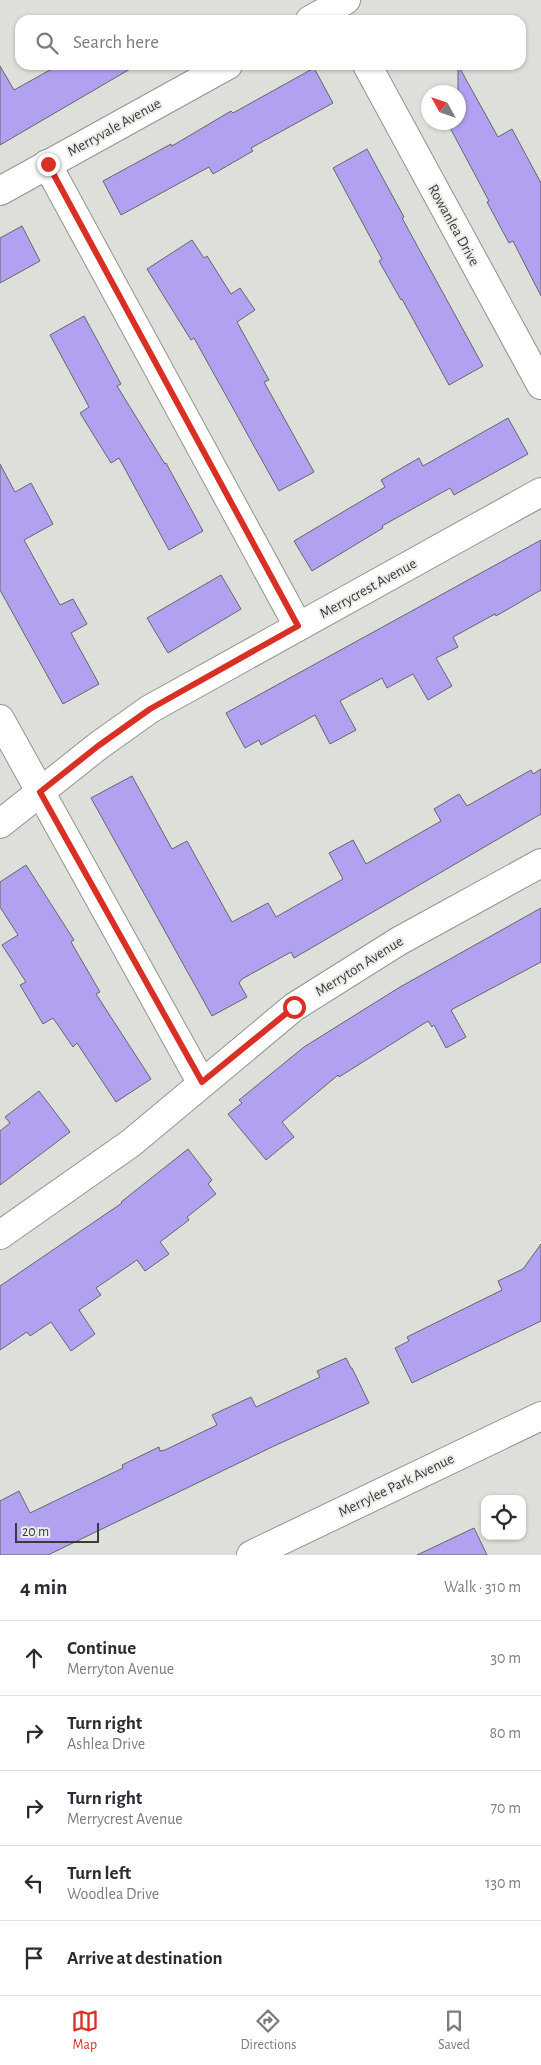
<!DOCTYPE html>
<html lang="en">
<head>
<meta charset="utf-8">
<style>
  body { margin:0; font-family:"Alegreya Sans",sans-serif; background:#f2f2f3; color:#2b2b33 }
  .controls { position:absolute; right:15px; bottom:15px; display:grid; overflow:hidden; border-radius:10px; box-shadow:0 1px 4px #0004 }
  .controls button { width:45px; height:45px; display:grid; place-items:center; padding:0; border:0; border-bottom:1px solid #e1e1e2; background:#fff; color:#2b2b33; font:25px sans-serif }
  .compass { position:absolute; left:421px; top:85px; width:45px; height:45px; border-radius:50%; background:#fff; box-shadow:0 1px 4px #0004; rotate:310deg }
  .scale { position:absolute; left:15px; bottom:12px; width:84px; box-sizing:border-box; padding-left:5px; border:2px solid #3a3b39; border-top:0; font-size:14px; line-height:18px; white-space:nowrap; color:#3a3b39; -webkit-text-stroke:4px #eaede8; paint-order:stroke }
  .stop { position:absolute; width:15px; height:15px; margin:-11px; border:4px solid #d93025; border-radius:50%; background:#fff }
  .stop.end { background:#d93025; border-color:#fff; box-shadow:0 1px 5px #0008 }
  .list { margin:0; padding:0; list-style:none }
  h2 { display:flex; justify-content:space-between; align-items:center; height:65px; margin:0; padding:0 20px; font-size:21px }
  h2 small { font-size:16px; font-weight:400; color:#7c7c81 }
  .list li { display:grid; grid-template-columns:32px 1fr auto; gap:15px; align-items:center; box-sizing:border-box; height:75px; padding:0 20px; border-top:1px solid #e1e1e2 }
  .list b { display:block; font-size:19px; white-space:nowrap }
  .list p { margin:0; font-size:16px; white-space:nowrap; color:#7c7c81 }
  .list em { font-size:16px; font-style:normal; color:#7c7c81 }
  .icon { flex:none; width:28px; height:28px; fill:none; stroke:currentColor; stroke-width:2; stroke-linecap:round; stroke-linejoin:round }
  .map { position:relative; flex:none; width:541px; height:1555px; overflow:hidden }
  .search { position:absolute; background:#fff; box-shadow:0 1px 4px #0004; left:15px; right:15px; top:15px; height:55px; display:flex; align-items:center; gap:12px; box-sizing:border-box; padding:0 18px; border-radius:15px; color:#7c7c81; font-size:19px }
  .sheet { height:440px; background:#fff }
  nav { display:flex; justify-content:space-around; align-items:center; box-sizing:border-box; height:70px; border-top:1px solid #e1e1e2; background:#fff; font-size:14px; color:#7c7c81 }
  nav a { display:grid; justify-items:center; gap:2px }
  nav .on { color:#d93025 }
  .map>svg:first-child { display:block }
  .building { fill:#b1a1f0; stroke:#67666b }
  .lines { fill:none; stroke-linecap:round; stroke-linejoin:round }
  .minor-casing { stroke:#92948f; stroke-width:30 }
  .minor { stroke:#fff; stroke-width:28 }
  .route { stroke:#d93025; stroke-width:6 }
  .labels { text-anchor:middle; stroke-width:4; stroke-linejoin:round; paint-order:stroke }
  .street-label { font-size:15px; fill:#3a3b39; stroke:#eaede8 }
</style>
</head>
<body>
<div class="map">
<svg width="541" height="1555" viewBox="0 0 541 1555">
  <rect width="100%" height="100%" fill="#dde0da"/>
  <g class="building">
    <path d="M59 65H137L0 145V66L14 90Z"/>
    <path d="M458 65 498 137 512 129 541 183V296L513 241 509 243 487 202 489 201 447 122H458Z"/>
    <path d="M314 68 333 103 251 148 253 151 213 174 209 167 121 215 103 181 171 144 172 146 231 111 233 113Z"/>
    <path d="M367 149 404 217 402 218 483 366 449 385 402 299 401 300 379 261 382 259 333 168Z"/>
    <path d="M22 226 40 261 0 283V238Z"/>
    <path d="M192 240 204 258 207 256 231 294 240 288 255 310 237 322 269 380 264 382 314 472 279 491 194 338 191 340 147 269Z"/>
    <path d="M84 316 121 384 117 386 165 464 166 463 203 531 169 550 119 458 111 463 80 413 89 407 50 335Z"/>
    <path d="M508 418 528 454 454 495 450 488 382 526 383 528 312 571 294 541 385 487 381 480 419 458 423 466Z"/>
    <path d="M0 464 15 492 31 483 53 524 24 540 60 605 73 599 87 624 71 633 99 684 63 704 0 590Z"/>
    <path d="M541 540V590L496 616 495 614 453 637 458 647 436 658 452 686 428 700 413 674 387 688 382 678 340 701 356 730 330 744 315 715 261 745 259 740 245 748 226 713Z"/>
    <path d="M221 575 241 609 168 653 147 618Z"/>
    <path d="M541 769V814L294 958 291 952 242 979 239 983 247 997 212 1016 91 798 132 776 172 849 187 841 232 922 268 903 276 917 343 879 329 853 353 840 366 864 441 821 434 809 459 794 467 806 531 770 533 774Z"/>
    <path d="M26 865 74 940 71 942 100 992 96 994 151 1079 116 1102 77 1043 73 1047 53 1018 43 1024 20 985 26 982 2 945 18 935 0 907V882Z"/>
    <path d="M541 908V962L451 1010 466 1037 446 1048 434 1025 432 1027 428 1021 339 1077 338 1075 282 1122 294 1137 266 1160 228 1114 242 1103 239 1100 304 1047 400 987Z"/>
    <path d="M39 1091 70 1132 0 1185V1131L10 1123 5 1117Z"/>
    <path d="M188 1149 212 1180 208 1184 216 1194 187 1217 189 1220 160 1242 169 1254 145 1271 137 1260 96 1288 101 1295 79 1310 95 1334 71 1351 51 1322 30 1336 27 1332 0 1350V1286L122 1203 121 1202Z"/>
    <path d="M541 1244V1321L412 1383 395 1348 409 1341 407 1337 502 1290 498 1281 523 1269Z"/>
    <path d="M346 1358 351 1368H352L369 1403 274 1446 48 1555H0V1501L19 1491 30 1513 123 1468 122 1465 159 1447 160 1451 165 1450 217 1425 212 1415 251 1397 256 1407 320 1377 317 1371Z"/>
    <path d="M474 1528 487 1555H417Z"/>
  </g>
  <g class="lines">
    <g class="minor-casing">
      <g id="minor">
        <path d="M310 20 346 0"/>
        <path d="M367 65 541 385"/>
        <path d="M47 164 298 626"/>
        <path d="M0 191 228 65"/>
        <path d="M0 719 201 1082"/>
        <path d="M0 824 98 746 150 709 541 492"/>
        <path d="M0 1235 131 1143 294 1007 399 941 541 863"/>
        <path d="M251 1555 541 1416"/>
      </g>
    </g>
    <use href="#minor" class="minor"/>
  </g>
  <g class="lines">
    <path class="route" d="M48 164 298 626 150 709 98 746 40 792 202 1082 294 1007"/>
  </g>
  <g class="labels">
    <g class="street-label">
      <text transform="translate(114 127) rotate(-29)" y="5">Merryvale Avenue</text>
      <text transform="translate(454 225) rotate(61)" y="5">Rowanlea Drive</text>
      <text transform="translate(368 588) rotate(-29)" y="5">Merrycrest Avenue</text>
      <text transform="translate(359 966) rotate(-32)" y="5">Merryton Avenue</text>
      <text transform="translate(396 1485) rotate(-26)" y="5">Merrylee Park Avenue</text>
    </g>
  </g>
</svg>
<div class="controls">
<button><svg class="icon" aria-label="locate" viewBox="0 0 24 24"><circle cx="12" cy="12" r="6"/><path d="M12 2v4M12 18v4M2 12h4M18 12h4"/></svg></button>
</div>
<svg class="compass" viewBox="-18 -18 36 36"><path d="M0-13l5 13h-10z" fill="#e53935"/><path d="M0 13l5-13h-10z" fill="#7c7c81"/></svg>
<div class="scale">20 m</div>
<div class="stop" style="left:294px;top:1007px"></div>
<div class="stop end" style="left:48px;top:164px"></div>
<div class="search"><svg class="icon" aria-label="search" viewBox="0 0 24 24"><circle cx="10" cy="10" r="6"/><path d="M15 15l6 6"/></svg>Search here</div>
</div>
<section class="sheet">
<h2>4 min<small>Walk · 310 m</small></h2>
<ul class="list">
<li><svg class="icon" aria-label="ahead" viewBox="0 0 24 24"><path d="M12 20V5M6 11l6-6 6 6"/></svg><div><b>Continue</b><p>Merryton Avenue</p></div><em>30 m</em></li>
<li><svg class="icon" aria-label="right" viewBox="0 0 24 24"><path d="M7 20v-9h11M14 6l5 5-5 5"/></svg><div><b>Turn right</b><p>Ashlea Drive</p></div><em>80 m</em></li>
<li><svg class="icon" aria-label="right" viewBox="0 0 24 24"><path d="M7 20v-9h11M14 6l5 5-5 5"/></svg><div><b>Turn right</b><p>Merrycrest Avenue</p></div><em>70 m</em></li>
<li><svg class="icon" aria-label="left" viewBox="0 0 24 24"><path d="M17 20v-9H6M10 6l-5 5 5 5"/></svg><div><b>Turn left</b><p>Woodlea Drive</p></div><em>130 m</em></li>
<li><svg class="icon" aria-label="arrive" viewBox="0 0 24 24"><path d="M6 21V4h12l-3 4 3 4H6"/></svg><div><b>Arrive at destination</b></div></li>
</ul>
</section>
<nav>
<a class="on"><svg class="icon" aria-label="map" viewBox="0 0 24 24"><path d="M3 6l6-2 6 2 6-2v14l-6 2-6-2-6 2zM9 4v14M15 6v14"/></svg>Map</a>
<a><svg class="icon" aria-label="directions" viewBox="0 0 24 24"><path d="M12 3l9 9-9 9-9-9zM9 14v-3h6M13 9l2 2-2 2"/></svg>Directions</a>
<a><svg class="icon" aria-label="saved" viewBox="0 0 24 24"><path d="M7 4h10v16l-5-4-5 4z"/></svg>Saved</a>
</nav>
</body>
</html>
